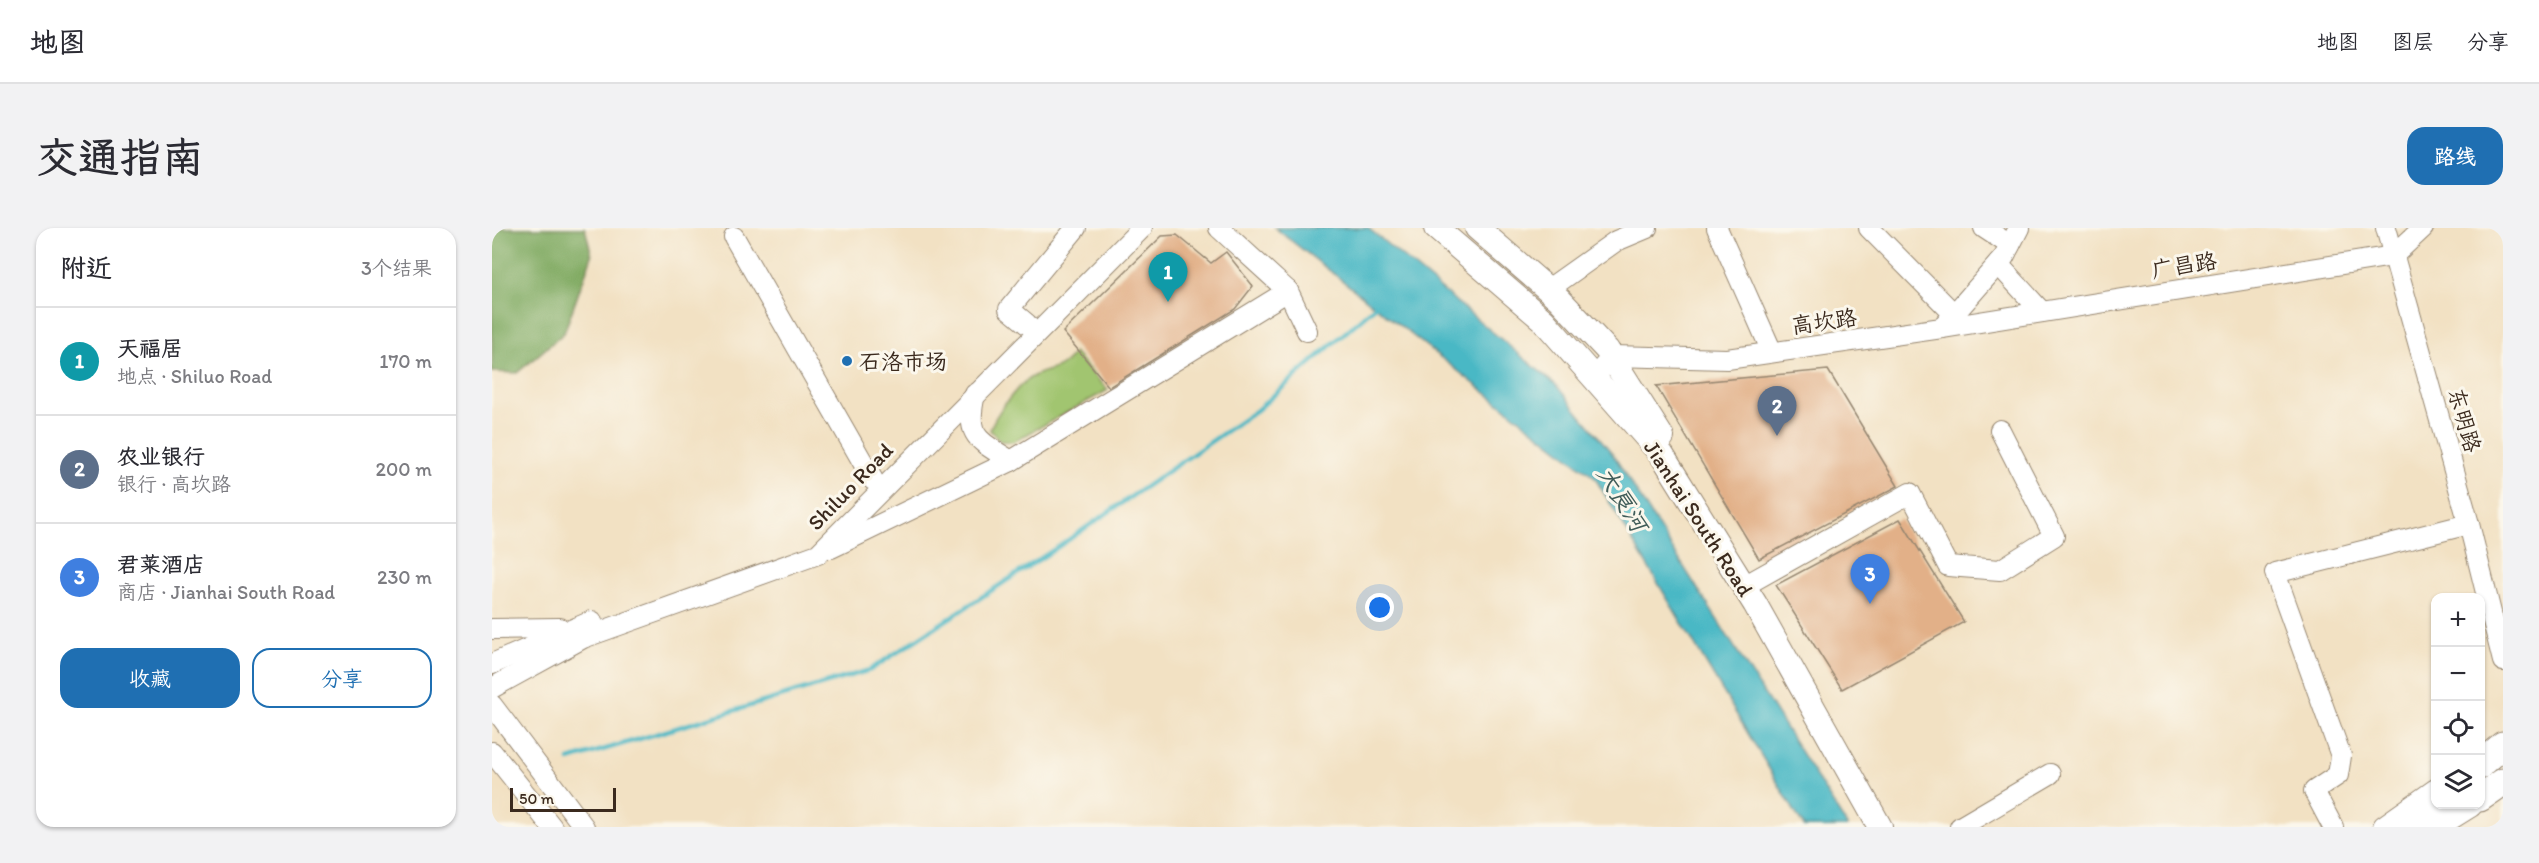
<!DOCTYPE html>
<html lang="zh">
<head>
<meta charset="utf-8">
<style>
  body { margin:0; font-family:Itim,"LXGW WenKai TC",sans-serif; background:#f2f2f3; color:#2b2b33 }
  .controls { position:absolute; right:18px; bottom:18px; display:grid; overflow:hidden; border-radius:12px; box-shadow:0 2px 4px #0004 }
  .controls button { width:54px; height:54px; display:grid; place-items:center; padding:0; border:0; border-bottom:2px solid #e1e1e2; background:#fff; color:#2b2b33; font:30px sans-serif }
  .scale { position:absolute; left:18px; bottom:15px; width:106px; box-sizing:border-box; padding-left:6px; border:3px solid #3b2a1e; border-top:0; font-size:16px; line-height:21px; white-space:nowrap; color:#3b2a1e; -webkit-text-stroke:4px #fbf7ec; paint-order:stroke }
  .you { position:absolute; left:888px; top:380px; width:21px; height:21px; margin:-15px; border:4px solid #fff; border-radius:50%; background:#1a73e8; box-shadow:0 0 0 9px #1a73e833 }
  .badge { display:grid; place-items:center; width:39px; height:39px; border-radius:50%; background:#1f6fb2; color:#fff; font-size:20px; font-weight:700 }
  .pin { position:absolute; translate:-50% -50px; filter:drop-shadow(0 2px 3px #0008) }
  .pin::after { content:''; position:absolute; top:32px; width:21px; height:18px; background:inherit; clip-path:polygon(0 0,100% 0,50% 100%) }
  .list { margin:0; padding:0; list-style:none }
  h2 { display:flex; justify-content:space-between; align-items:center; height:78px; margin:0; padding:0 24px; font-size:26px }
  h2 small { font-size:20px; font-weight:400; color:#7c7c81 }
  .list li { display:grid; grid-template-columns:39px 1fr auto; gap:18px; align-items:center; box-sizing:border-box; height:108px; padding:0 24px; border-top:2px solid #e1e1e2 }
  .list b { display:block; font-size:22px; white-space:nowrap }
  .list p { margin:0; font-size:20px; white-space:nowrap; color:#7c7c81 }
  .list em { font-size:20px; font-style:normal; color:#7c7c81 }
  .actions { display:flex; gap:12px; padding:18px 24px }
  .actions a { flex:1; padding:14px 0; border:2px solid #1f6fb2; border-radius:18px; text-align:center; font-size:21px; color:#1f6fb2 }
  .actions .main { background:#1f6fb2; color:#fff }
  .icon { flex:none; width:33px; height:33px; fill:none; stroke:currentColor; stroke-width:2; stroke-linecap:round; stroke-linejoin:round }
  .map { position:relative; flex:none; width:2011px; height:599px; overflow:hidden; border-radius:18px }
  header { display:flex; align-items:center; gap:36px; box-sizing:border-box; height:84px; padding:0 30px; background:#fff; border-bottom:2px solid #e1e1e2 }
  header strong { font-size:28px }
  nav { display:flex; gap:33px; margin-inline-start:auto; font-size:21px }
  .intro { display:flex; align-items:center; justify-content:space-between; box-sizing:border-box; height:144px; padding:0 36px }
  h1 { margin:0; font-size:42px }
  .button { padding:15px 27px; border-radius:18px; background:#1f6fb2; color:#fff; font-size:21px; font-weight:700 }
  main { display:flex; gap:36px; padding:0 36px }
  aside { flex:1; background:#fff; border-radius:18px; box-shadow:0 2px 4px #0004 }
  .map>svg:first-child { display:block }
  .green { fill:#a1c56f; stroke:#6e7846; stroke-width:1.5 }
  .forest { fill:#80aa62; stroke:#5e6a40; stroke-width:1.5 }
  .water { fill:#4ab8c5; stroke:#427172; stroke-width:1.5 }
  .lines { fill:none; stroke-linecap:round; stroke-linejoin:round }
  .stream { stroke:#4ab8c5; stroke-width:4.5 }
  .building { fill:#e2b088 }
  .minor-casing { stroke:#968670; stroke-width:22 }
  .major-casing { stroke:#968670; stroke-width:26 }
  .highway-casing { stroke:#968670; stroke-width:29 }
  .minor { stroke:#fff; stroke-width:20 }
  .major { stroke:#fff; stroke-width:24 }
  .highway { stroke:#fff; stroke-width:27 }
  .poi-dot { fill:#1f6fb2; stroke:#fbf7ec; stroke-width:2 }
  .labels { text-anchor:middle; stroke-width:6; stroke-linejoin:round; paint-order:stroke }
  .street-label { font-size:22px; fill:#3b2a1e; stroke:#fbf7ec }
  .poi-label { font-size:22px; fill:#3b2a1e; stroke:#fbf7ec; text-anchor:start }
  .water-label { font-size:24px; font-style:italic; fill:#405c58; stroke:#fbf7ec }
</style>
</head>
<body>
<header>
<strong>地图</strong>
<nav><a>地图</a><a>图层</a><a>分享</a></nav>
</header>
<div class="intro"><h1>交通指南</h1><a class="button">路线</a></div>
<main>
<aside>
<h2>附近<small>3个结果</small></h2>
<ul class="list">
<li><span class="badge" style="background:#0f9aa8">1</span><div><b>天福居</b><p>地点 · Shiluo Road</p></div><em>170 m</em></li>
<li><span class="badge" style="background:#5c6f8a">2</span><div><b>农业银行</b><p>银行 · 高坎路</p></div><em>200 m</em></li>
<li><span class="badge" style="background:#3f7fe0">3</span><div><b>君莱酒店</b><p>商店 · Jianhai South Road</p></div><em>230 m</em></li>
</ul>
<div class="actions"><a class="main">收藏</a><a>分享</a></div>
</aside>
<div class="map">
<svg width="2011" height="599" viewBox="0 0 2011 599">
  <rect width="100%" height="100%" fill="#fbf7ec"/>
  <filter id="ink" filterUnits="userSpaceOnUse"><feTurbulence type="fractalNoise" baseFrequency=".0167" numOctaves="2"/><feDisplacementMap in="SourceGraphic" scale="12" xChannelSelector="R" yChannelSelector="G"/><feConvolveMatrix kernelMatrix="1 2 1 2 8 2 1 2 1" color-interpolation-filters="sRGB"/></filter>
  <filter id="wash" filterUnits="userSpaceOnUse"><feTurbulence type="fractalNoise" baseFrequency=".008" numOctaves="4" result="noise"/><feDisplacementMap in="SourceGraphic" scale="24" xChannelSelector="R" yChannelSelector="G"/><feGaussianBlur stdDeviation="1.35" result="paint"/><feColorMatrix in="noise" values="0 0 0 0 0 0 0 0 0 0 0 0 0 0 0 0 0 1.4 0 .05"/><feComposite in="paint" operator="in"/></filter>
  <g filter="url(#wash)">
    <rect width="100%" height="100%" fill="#f2e1c3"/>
    <path class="green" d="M582 125 616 162 521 214 508 213 498 202C502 188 525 158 538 150 558 138 566 146 582 125Z"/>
    <path class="forest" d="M0 0H93L100 28 72 105 25 145 0 144Z"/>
    <path class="water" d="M783 0H876L1064 157 1120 225 1356 599H1312L1103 250Z"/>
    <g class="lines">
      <path class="stream" d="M77 532 378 442 563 321 765 182 887 75"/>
    </g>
    <g id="blocks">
      <g class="building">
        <path d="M685 7 719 35 734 24 761 58 743 81 617 159 571 104 670 8Z"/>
        <path d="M1336 142 1406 258 1267 331 1164 158Z"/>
        <path d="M1408 291 1472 394 1350 461 1284 357Z"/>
      </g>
    </g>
  </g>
  <g filter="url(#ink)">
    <use href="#blocks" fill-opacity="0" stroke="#968670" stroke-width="1.5"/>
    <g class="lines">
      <g class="minor-casing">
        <g id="minor">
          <path d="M727 0 796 63 815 103"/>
          <path d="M1225 0 1280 124"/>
          <path d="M1377 0 1462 86"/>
          <path d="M1492 0 1518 17"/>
          <path d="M1894 0 1977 296 2011 433"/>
          <path d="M242 9 381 252"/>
          <path d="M1506 36 1550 84"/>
          <path d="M1058 60 1124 13 1155 0"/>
          <path d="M535 96 517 81 584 0"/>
          <path d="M1450 100 1512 29 1527 0"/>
          <path d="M1103 148 1121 128 1235 131 1450 100 1901 28 1931 0"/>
          <path d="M483 166C473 209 485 211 519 233L796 63"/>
          <path d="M339 320 519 233"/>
          <path d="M1252 358 1418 265 1456 338 1508 342 1562 308 1508 202"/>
          <path d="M0 401 68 400"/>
          <path d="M0 436 100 393"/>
          <path d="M0 460 91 410 326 326 650 0"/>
          <path d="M0 477 92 599"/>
          <path d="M0 524 60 599"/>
          <path d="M1468 599 1558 546"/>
          <path d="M1841 599 1822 563 1846 547 1849 528 1783 345 1977 296"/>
        </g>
      </g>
      <g class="major-casing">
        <g id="major">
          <path d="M944 0 1051 92 1170 227 1263 376 1388 599"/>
          <path d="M985 0 1067 71 1115 122 1170 209"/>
          <path d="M1893 599 1944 563"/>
        </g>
      </g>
      <g class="highway-casing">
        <g id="highway">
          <path d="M1988 537 2011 517"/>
          <path d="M1988 570 2011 554"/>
          <path d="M1913 599 1944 576"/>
          <path d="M1940 599 1977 576"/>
        </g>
      </g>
      <use href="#minor" class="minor"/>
      <use href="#major" class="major"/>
      <use href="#highway" class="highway"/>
    </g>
  </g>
  <circle class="poi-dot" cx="355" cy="133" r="6"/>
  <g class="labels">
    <g class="street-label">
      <text transform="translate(1692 37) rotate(-9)" y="8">广昌路</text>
      <text transform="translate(1332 93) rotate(-8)" y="8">高坎路</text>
      <text transform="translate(1973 192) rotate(74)" y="8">东明路</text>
      <text transform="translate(358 258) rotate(-46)" y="8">Shiluo Road</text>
      <text transform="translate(1207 290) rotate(57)" y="8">Jianhai South Road</text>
    </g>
    <g class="poi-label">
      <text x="367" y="141">石洛市场</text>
    </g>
    <g class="water-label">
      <text transform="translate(1130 271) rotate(58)" y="8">大良河</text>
    </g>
  </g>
</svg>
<div class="controls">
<button>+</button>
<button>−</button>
<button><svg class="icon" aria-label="locate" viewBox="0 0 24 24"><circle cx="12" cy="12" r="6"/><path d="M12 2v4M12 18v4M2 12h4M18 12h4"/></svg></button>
<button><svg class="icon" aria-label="layers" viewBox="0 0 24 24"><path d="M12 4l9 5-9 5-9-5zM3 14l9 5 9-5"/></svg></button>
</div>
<div class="scale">50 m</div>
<div class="you"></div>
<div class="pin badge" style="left:676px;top:74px;background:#0f9aa8">1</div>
<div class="pin badge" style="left:1285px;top:208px;background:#5c6f8a">2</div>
<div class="pin badge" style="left:1378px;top:376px;background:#3f7fe0">3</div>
</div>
</main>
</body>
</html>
